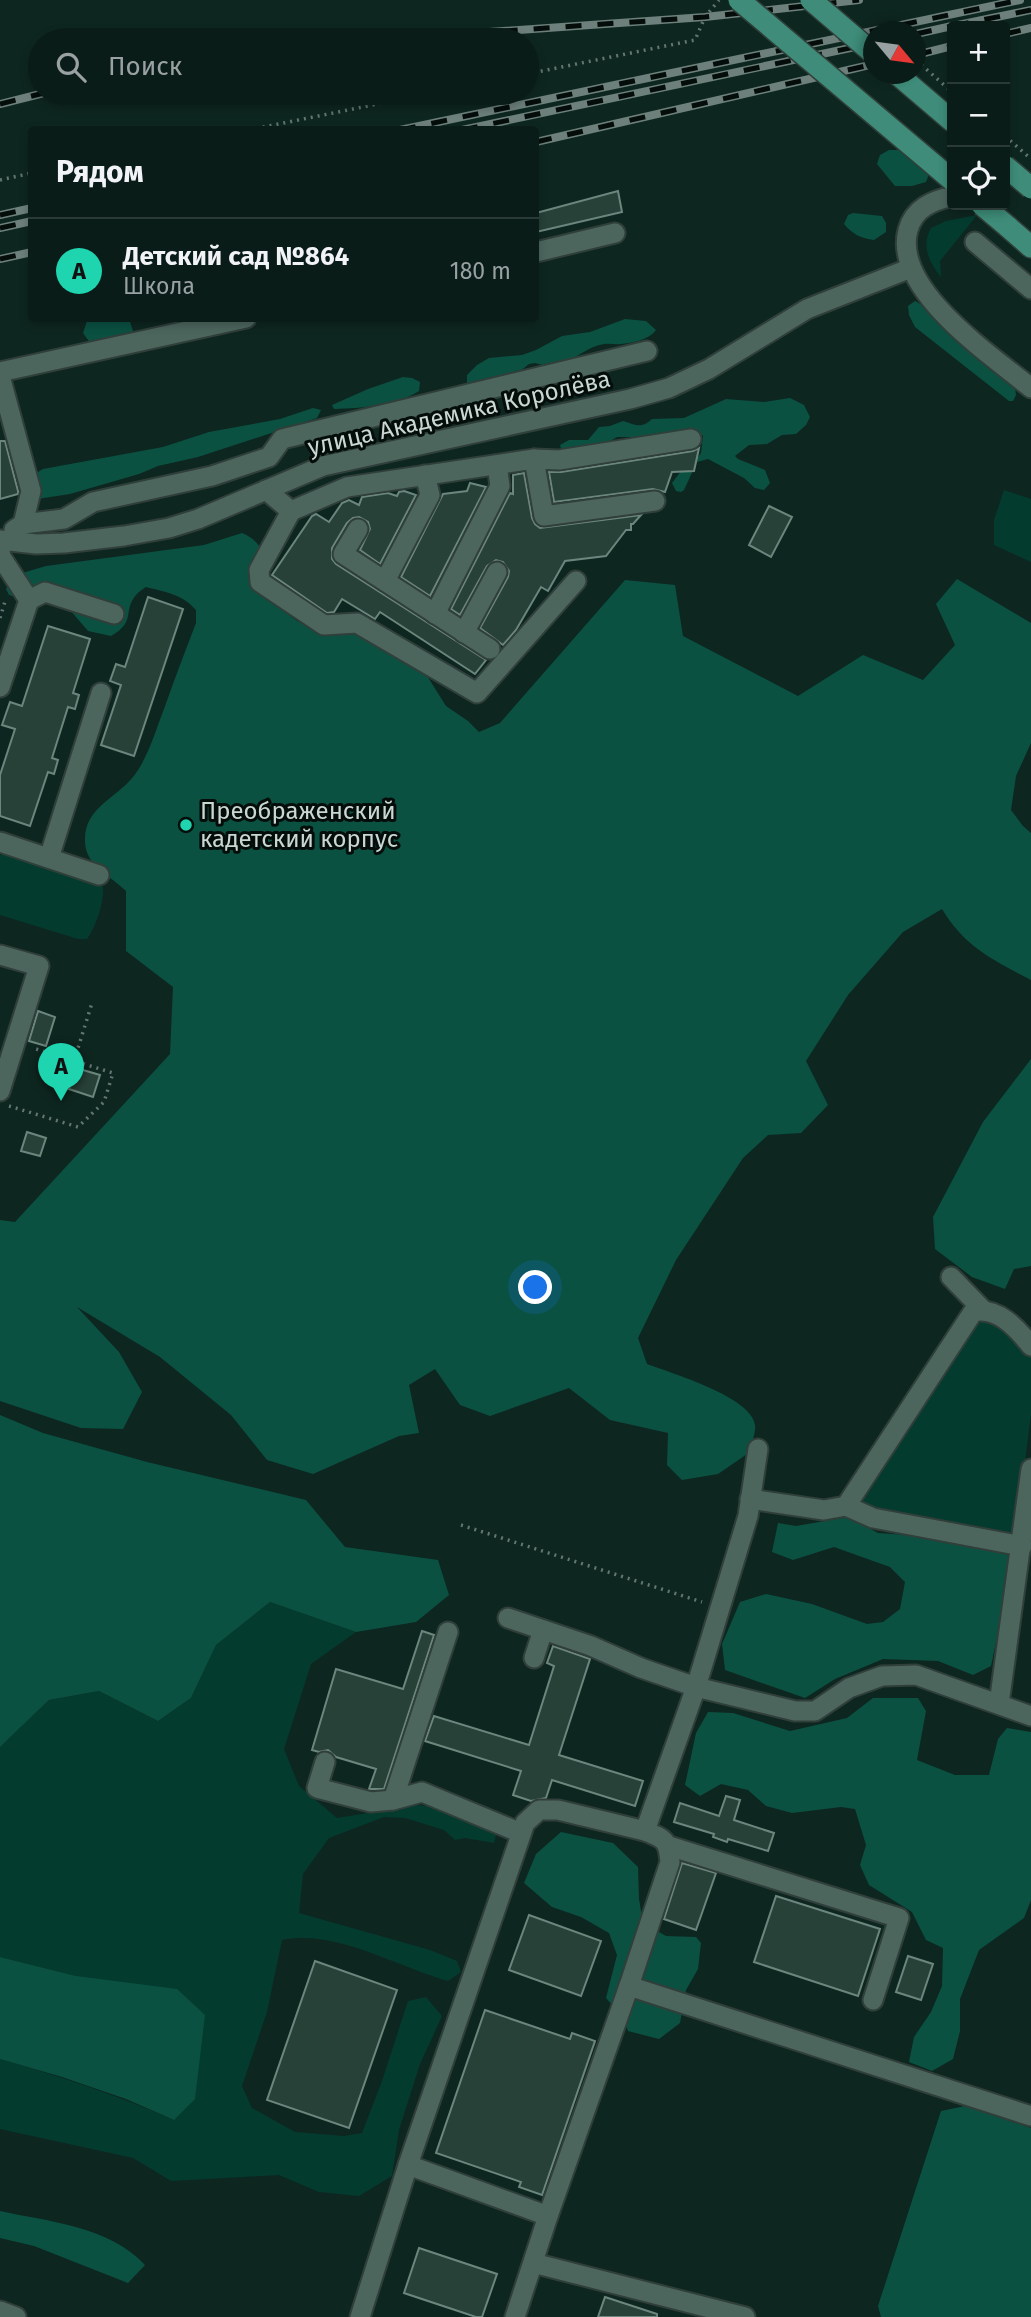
<!DOCTYPE html>
<html lang="ru">
<head>
<meta charset="utf-8">
<style>
  body { margin:0; font-family:"Fira Sans",sans-serif; background:#182925; color:#f1f3f6 }
  .controls { position:absolute; right:21px; top:21px; display:grid; overflow:hidden; border-radius:7px; box-shadow:0 4px 10px #0003 }
  .controls button { width:63px; height:63px; display:grid; place-items:center; padding:0; border:0; border-bottom:2px solid #2a3a37; background:#0a1c18; color:#f1f3f6; font:35px sans-serif }
  .compass { position:absolute; left:863px; top:21px; width:63px; height:63px; border-radius:50%; background:#0a1c18; box-shadow:0 4px 10px #0003; rotate:119deg }
  .you { position:absolute; left:536px; top:1288px; width:24px; height:24px; margin:-18px; border:5px solid #fff; border-radius:50%; background:#1a73e8; box-shadow:0 0 0 10px #1a73e833 }
  .badge { display:grid; place-items:center; width:46px; height:46px; border-radius:50%; background:#1ed5b0; color:#111; font-size:23px; font-weight:700 }
  .pin { position:absolute; translate:-50% -58px; filter:drop-shadow(0 2px 4px #0008) }
  .pin::after { content:''; position:absolute; top:37px; width:24px; height:21px; background:inherit; clip-path:polygon(0 0,100% 0,50% 100%) }
  .list { margin:0; padding:0; list-style:none }
  h2 { display:flex; justify-content:space-between; align-items:center; height:91px; margin:0; padding:0 28px; font-size:30px }
  h2 small { font-size:23px; font-weight:400; color:#99a1a2 }
  .list li { display:grid; grid-template-columns:46px 1fr auto; gap:21px; align-items:center; box-sizing:border-box; height:105px; padding:0 28px; border-top:2px solid #2a3a37 }
  .list b { display:block; font-size:26px; white-space:nowrap }
  .list p { margin:0; font-size:23px; white-space:nowrap; color:#99a1a2 }
  .list em { font-size:23px; font-style:normal; color:#99a1a2 }
  .icon { flex:none; width:38px; height:38px; fill:none; stroke:currentColor; stroke-width:2; stroke-linecap:round; stroke-linejoin:round }
  .map { position:relative; flex:none; width:1031px; height:2317px; overflow:hidden }
  .search { position:absolute; background:#0a1c18; box-shadow:0 4px 10px #0003; left:28px; top:28px; width:511px; height:77px; display:flex; align-items:center; gap:18px; box-sizing:border-box; padding:0 24px; border-radius:38px; color:#99a1a2; font-size:26px }
  .panel { position:absolute; background:#0a1c18; box-shadow:0 4px 10px #0003; left:28px; top:126px; width:511px; height:196px; border-radius:7px }
  .map>svg:first-child { display:block }
  .green { fill:#043b2f }
  .forest { fill:#0a5142 }
  .building { fill:#274038; stroke:#6b867d; stroke-width:2 }
  .lines { fill:none; stroke-linecap:round; stroke-linejoin:round }
  .minor-casing { stroke:#303f3a; stroke-width:23 }
  .major-casing { stroke:#303f3a; stroke-width:24 }
  .path { stroke:#637671; stroke-width:3.5; stroke-dasharray:2 5; stroke-linecap:butt }
  .minor { stroke:#4c665e; stroke-width:19 }
  .major { stroke:#3e8c79; stroke-width:21 }
  .rail-casing { stroke:#6d807b; stroke-width:8 }
  .rail { stroke:#040d0a; stroke-width:5; stroke-dasharray:16; stroke-linecap:butt }
  .major-bridge-casing { stroke:#303f3a; stroke-width:24; stroke-linecap:butt }
  .major-bridge { stroke:#3e8c79; stroke-width:21 }
  .poi-dot { fill:#1ed5b0; stroke:#040d0a; stroke-width:2.5 }
  .labels { text-anchor:middle; stroke-width:6; stroke-linejoin:round; paint-order:stroke }
  .street-label { font-size:24px; fill:#c9d7d3; stroke:#040d0a }
  .poi-label { font-size:24px; fill:#c9d7d3; stroke:#040d0a; text-anchor:start }
</style>
</head>
<body>
<div class="map">
<svg width="1031" height="2317" viewBox="0 0 1031 2317">
  <rect width="100%" height="100%" fill="#0e2620"/>
  <g class="green">
    <path d="M977 215 940 261 941 277C929 262 921 246 931 228L946 221Z"/>
    <path d="M1004 490 1031 499V562L994 545V520Z"/>
    <path d="M0 855H5L95 883 103 887C104 903 96 926 87 939H78L0 915Z"/>
    <path d="M985 1319 1009 1331 1031 1357V1414L1016 1533 1010 1539 869 1510 862 1502 976 1326Z"/>
    <path d="M270 1602 356 1632 311 1664 284 1749 299 1786 337 1818 418 1805 450 1809 497 1831 494 1843 465 1838 455 1840 444 1830 405 1818 384 1817 329 1838 303 1874 299 1913 430 1950 457 1961 461 1972 448 1981C397 1967 336 1929 282 1940L267 2012 242 2086 252 2108 295 2132 344 2136 362 2133 382 2081 408 2001 426 1997 442 2016 420 2064 399 2130 392 2176 359 2196 319 2192 279 2175 171 2181 133 2158 0 2129V2059C59 2076 117 2095 174 2120L76 1976 0 1957V1747L49 1700 99 1691 158 1721 191 1698 216 1645Z"/>
  </g>
  <g class="forest">
    <path d="M889 150H901L929 174 926 182 912 186H895L877 164 880 155Z"/>
    <path d="M853 213 882 216 886 223V232L874 240C861 238 853 235 844 224L848 215Z"/>
    <path d="M915 301 924 306 947 333 1011 383 1015 388 1016 395 1013 401H1009L915 327 909 315 908 306Z"/>
    <path d="M88 318 129 319 133 331 123 341 91 344 83 333Z"/>
    <path d="M625 319 646 321 656 330C649 340 632 343 621 344 615 345 610 343 604 344 589 346 574 359 560 366L554 368 535 363 529 364 514 376 471 387 467 382V375L477 365 489 358 522 355 536 350 562 336 590 332Z"/>
    <path d="M403 377 412 378 420 382 419 391C395 406 362 408 334 409L332 405 368 389Z"/>
    <path d="M790 398 804 405 810 417 806 425 796 434 782 435 767 444 749 445 735 456 738 459 765 470 770 483 764 490 755 488 744 478 708 459 697 462 684 490 681 492 676 491 672 483 681 471 695 461 701 453 703 436 700 433 692 429 685 430 648 441 635 437H617L602 446 588 445 566 455H563L560 445 569 440H588L599 427 610 426 623 421C636 425 641 429 652 419L684 418 726 399 764 402Z"/>
    <path d="M313 408 321 410 317 418 198 457 158 466 139 474 70 494 31 500 25 480 43 469 163 447 209 432 280 419Z"/>
    <path d="M242 533C271 545 264 569 266 596L297 621 328 635 357 632 424 671 446 706 468 721 479 732 500 723 625 580 675 585 683 636 798 696 863 655 923 680 955 645 936 604 957 579 1031 623V743L1016 776 1011 810 1023 826 1031 833V980C993 960 965 947 942 909L903 932 848 995 806 1061 828 1105 801 1133 768 1135 743 1158 676 1260 638 1338 647 1364C671 1373 752 1397 755 1425 756 1433 751 1444 750 1452L718 1474 682 1480 667 1465 668 1433 610 1420 569 1388 490 1416 460 1405 435 1369 409 1385 419 1433 399 1436 313 1474 267 1460 231 1415 160 1357 77 1307 119 1352 142 1392 123 1429 81 1428 0 1401V1220L15 1222 170 1054 173 987 126 951V891C110 875 84 866 85 839 85 808 116 798 133 777 148 758 155 732 164 709 174 680 185 652 196 623V610C182 594 165 592 146 587 142 590 138 592 136 595 122 612 137 621 111 636L88 631 64 603 16 597 9 595 6 589 12 576 46 566 204 545Z"/>
    <path d="M1031 1059V1266L1014 1269 1005 1289 972 1277 935 1249 933 1217 983 1122Z"/>
    <path d="M0 1415 43 1433 147 1462 306 1500 345 1547 438 1560 449 1595 416 1622 356 1632 270 1602 216 1645 191 1698 158 1721 99 1691 49 1700 0 1747Z"/>
    <path d="M848 1517 878 1533 907 1535 1006 1550 1014 1558 991 1666 973 1675 938 1661 883 1659 835 1679 805 1698 725 1670 722 1644 740 1602 766 1594 812 1604 867 1624 883 1622 900 1609 905 1582 890 1567 834 1547 793 1560 772 1552 778 1523 796 1526Z"/>
    <path d="M873 1698H918L926 1711 917 1760 955 1775H989L998 1739 1007 1728 1031 1732V1900L1024 1918 979 1950 960 1999V2031L953 2059 932 2071 909 2062 914 2037 931 2012 942 1986 943 1948 926 1940 912 1912 869 1885 860 1865 866 1845 855 1809 841 1807 792 1813 766 1806 748 1790 721 1784 700 1796 685 1785 696 1733 708 1712 733 1713 790 1731 847 1718Z"/>
    <path d="M561 1832 613 1843 638 1867 639 1899 643 1923 666 1936 696 1937 701 1943 698 1969 686 1990 680 2023 659 2039 628 2031 624 2018 606 1998 617 1955 609 1933 581 1917 552 1907 524 1883 536 1854Z"/>
    <path d="M0 1957 76 1976 177 1989 205 2015 195 2099 174 2120 126 2099 62 2077 0 2059Z"/>
    <path d="M965 2106 1031 2128V2317H881L878 2306 941 2111Z"/>
    <path d="M0 2211C50 2222 109 2226 145 2265L128 2283 34 2246 0 2238Z"/>
  </g>
  <g class="building">
    <path d="M618 191 622 212 536 232V213Z"/>
    <path d="M0 441H5L18 491V494L0 499Z"/>
    <path d="M699 448 694 471 672 472 665 492 653 489 554 502 549 472H561L693 451Z"/>
    <path d="M524 473 532 518 535 524 540 528 641 515 633 524H631V530H626L606 556 565 561 548 591 541 587 516 630 503 645 480 628 508 577 509 571 503 562 496 560 487 566 460 615 451 609 510 493 513 494V475Z"/>
    <path d="M470 483 486 487 430 596 401 577 443 494 467 491Z"/>
    <path d="M404 491 416 495 380 564 360 550 370 529 368 522 359 517 353 518 347 523 332 548V559L336 564 486 660 475 674 380 612 375 619 342 599 334 612 327 613 272 575 312 516 316 514 329 522 342 503 349 500 359 505 362 497 388 493 397 496 399 492Z"/>
    <path d="M769 506 792 517 771 557 749 545Z"/>
    <path d="M148 597 183 609 134 756 101 745 121 685 110 681 116 664 125 667Z"/>
    <path d="M48 626 90 639 73 693 79 695 75 709 68 707 52 758 58 760 54 774 48 772 30 826 0 816V775L15 729 2 725 10 702 22 706Z"/>
    <path d="M38 1011 55 1017 46 1046 29 1041Z"/>
    <path d="M76 1068 100 1075 93 1097 69 1089Z"/>
    <path d="M27 1132 46 1138 40 1156 21 1151Z"/>
    <path d="M422 1631 434 1635 384 1789H369L376 1769 336 1757 328 1750 319 1752 312 1750 336 1669 403 1689Z"/>
    <path d="M553 1646 590 1659 559 1755 643 1781 635 1806 552 1780 546 1798 531 1801 513 1795 521 1771 425 1741 434 1716 529 1745 554 1666 547 1663Z"/>
    <path d="M726 1796 740 1800 734 1820 774 1833 768 1851 728 1839 727 1842 713 1837 714 1834 674 1822 680 1803 719 1816Z"/>
    <path d="M682 1863 716 1873 696 1930 664 1919Z"/>
    <path d="M776 1896 880 1929 858 1996 754 1962Z"/>
    <path d="M529 1915 601 1941 581 1996 509 1970Z"/>
    <path d="M908 1956 933 1964 921 2000 896 1992Z"/>
    <path d="M315 1961 397 1990 349 2128 267 2100Z"/>
    <path d="M485 2010 570 2039 572 2033 595 2041 542 2195 519 2187 521 2182 436 2153Z"/>
    <path d="M419 2248 497 2274 482 2317H476L404 2293Z"/>
    <path d="M605 2297 657 2314V2317H598Z"/>
  </g>
  <g class="lines">
    <g class="minor-casing">
      <g id="minor">
        <path d="M952 196C932 201 914 208 908 230 892 289 991 355 1031 388"/>
        <path d="M975 242 1031 289"/>
        <path d="M536 252 615 233"/>
        <path d="M0 372 246 318"/>
        <path d="M0 376 31 491 23 524 14 530"/>
        <path d="M534 459 544 516 655 501"/>
        <path d="M266 490 291 511 347 487 534 459 559 460 691 439"/>
        <path d="M291 511 259 570 260 582 324 625 357 623 477 693 576 581"/>
        <path d="M23 524 64 519 93 502 212 476 269 457 282 439 647 351"/>
        <path d="M358 529 343 554 490 649"/>
        <path d="M0 540 36 544 64 543 124 536 169 528 198 519 323 466 630 399 669 388 709 369 807 309 911 268"/>
        <path d="M0 550 1 557 29 600 0 687"/>
        <path d="M385 581 430 495 425 475"/>
        <path d="M29 600 45 592 114 614"/>
        <path d="M435 614 500 486 497 465"/>
        <path d="M464 633 497 572"/>
        <path d="M0 842 99 875"/>
        <path d="M49 858 101 693"/>
        <path d="M0 955 39 966 0 1091"/>
        <path d="M951 1277 983 1310"/>
        <path d="M750 1499 824 1510 846 1506 973 1312C997 1306 1017 1328 1031 1346"/>
        <path d="M846 1506 873 1518 1022 1546"/>
        <path d="M508 1618 591 1646 641 1668 696 1687 748 1516 758 1449"/>
        <path d="M448 1632 393 1800 422 1792 521 1833"/>
        <path d="M534 1658 543 1630"/>
        <path d="M999 1704 1031 1469"/>
        <path d="M1031 1716 916 1675 882 1676 849 1688 815 1711H795L696 1687 645 1831C665 1839 668 1840 670 1862L629 1986 1031 2116"/>
        <path d="M325 1762 317 1788 371 1802 393 1800"/>
        <path d="M669 1846 899 1918 873 2000"/>
        <path d="M408 2165 548 2216 515 2317"/>
        <path d="M548 2216 629 1986"/>
        <path d="M533 2263 745 2317"/>
        <path d="M0 2311 16 2317"/>
        <path d="M360 2317 408 2165 525 1823 539 1810H558L645 1831"/>
      </g>
    </g>
    <g class="major-casing">
      <g id="major">
        <path d="M897 74 952 121"/>
        <path d="M1007 226 1031 247"/>
      </g>
    </g>
    <g class="path">
      <path d="M916 60 952 92"/>
      <path d="M527 74 695 40 705 17 719 0"/>
      <path d="M249 130 432 93"/>
      <path d="M1005 136 1031 159"/>
      <path d="M0 180 32 173"/>
      <path d="M0 618 6 598"/>
      <path d="M74 1061 92 1003"/>
      <path d="M9 1106 78 1127 104 1102 113 1073 33 1048"/>
      <path d="M461 1525 702 1602"/>
    </g>
    <use href="#minor" class="minor"/>
    <use href="#major" class="major"/>
    <g class="rail-casing">
      <g id="rail">
        <path d="M953 26 1031 10"/>
        <path d="M916 34 952 26"/>
        <path d="M1005 34 1031 28"/>
        <path d="M374 40 705 17 859 0"/>
        <path d="M916 55 952 46"/>
        <path d="M0 104 44 93"/>
        <path d="M400 130 1020 0"/>
        <path d="M462 130 874 43"/>
        <path d="M536 142 874 64"/>
        <path d="M0 215 32 208"/>
        <path d="M0 228 32 221"/>
        <path d="M0 259 32 252"/>
      </g>
    </g>
    <use href="#rail" class="rail"/>
    <g class="major-bridge-casing">
      <g id="major-bridge">
        <path d="M739 0 952 180"/>
        <path d="M811 0 874 54"/>
        <path d="M1005 166 1031 188"/>
        <path d="M982 205 1007 226"/>
      </g>
    </g>
    <use href="#major-bridge" class="major-bridge"/>
  </g>
  <circle class="poi-dot" cx="186" cy="825" r="7"/>
  <g class="labels">
    <g class="street-label">
      <text transform="translate(459 413) rotate(-13)" y="8">улица Академика Королёва</text>
    </g>
    <g class="poi-label">
      <text x="200" y="819">Преображенский<tspan x="200" dy="28">кадетский корпус</tspan></text>
    </g>
  </g>
</svg>
<div class="controls">
<button>+</button>
<button>−</button>
<button><svg class="icon" aria-label="locate" viewBox="0 0 24 24"><circle cx="12" cy="12" r="6"/><path d="M12 2v4M12 18v4M2 12h4M18 12h4"/></svg></button>
</div>
<svg class="compass" viewBox="-18 -18 36 36"><path d="M0-13l5 13h-10z" fill="#e53935"/><path d="M0 13l5-13h-10z" fill="#99a1a2"/></svg>
<div class="you"></div>
<div class="pin badge" style="left:61px;top:1101px">A</div>
<div class="search"><svg class="icon" aria-label="search" viewBox="0 0 24 24"><circle cx="10" cy="10" r="6"/><path d="M15 15l6 6"/></svg>Поиск</div>
<section class="panel">
<h2>Рядом<small></small></h2>
<ul class="list">
<li><span class="badge">A</span><div><b>Детский сад №864</b><p>Школа</p></div><em>180 m</em></li>
</ul>
</section>
</div>
</body>
</html>
